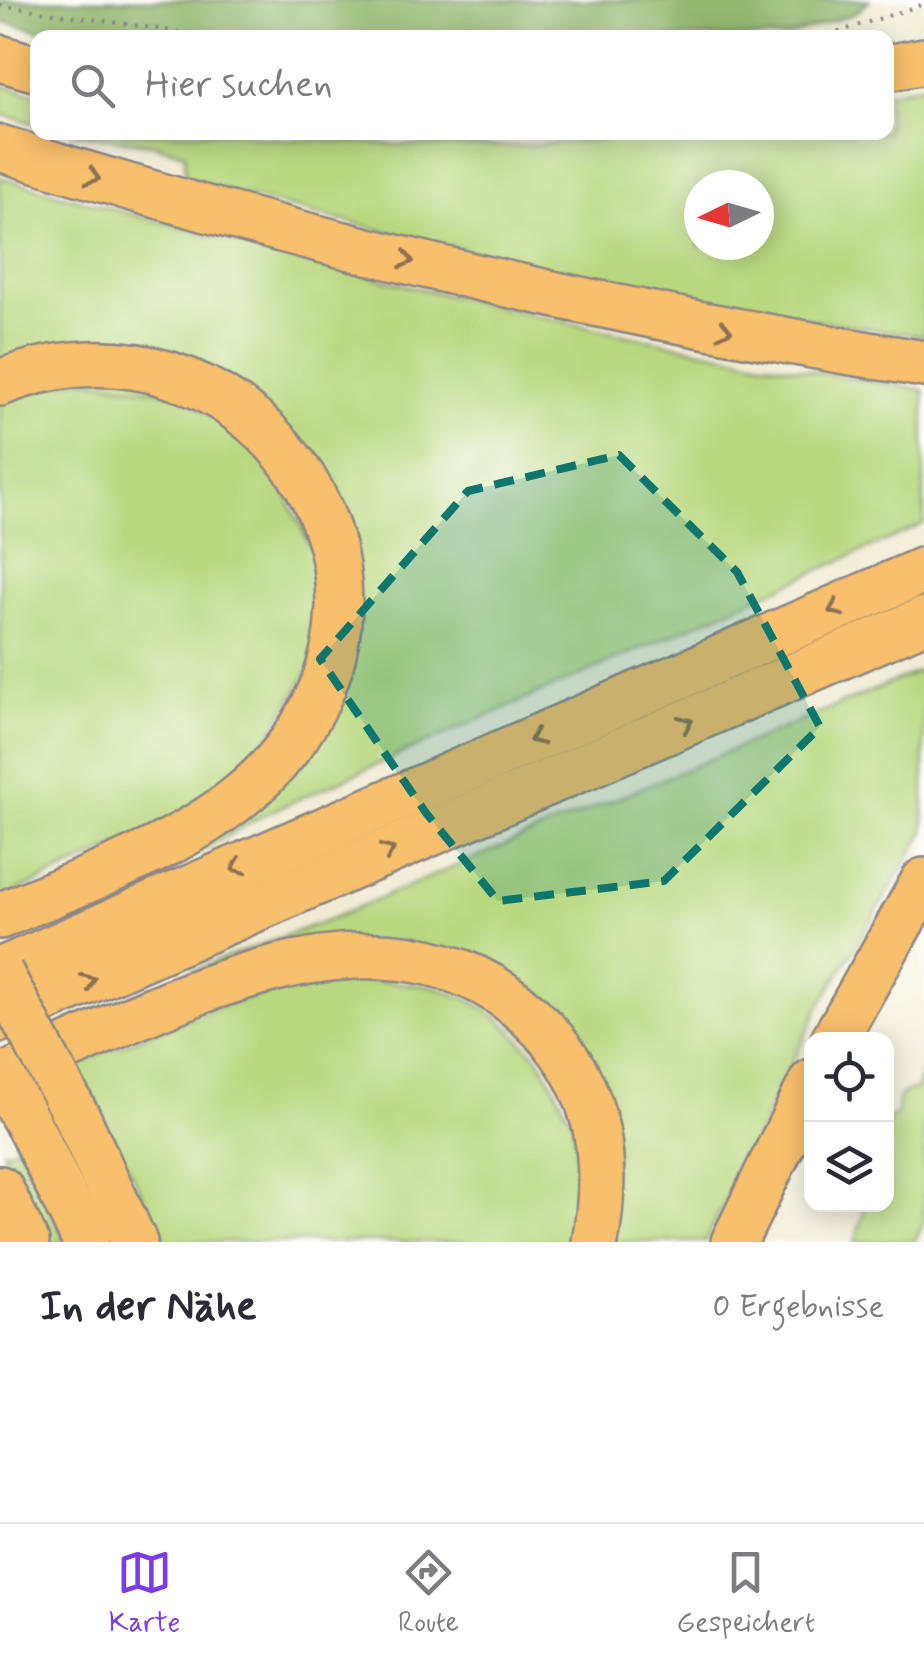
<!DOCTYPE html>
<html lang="de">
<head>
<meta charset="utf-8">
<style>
  body { margin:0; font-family:Mynerve,sans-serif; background:#f7f7f7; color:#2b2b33 }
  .controls { position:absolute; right:30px; bottom:30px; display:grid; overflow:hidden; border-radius:20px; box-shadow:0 5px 25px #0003 }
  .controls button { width:90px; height:90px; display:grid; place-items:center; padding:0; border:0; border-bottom:2px solid #e1e1e2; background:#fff; color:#2b2b33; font:50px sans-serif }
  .compass { position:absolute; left:684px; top:170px; width:90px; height:90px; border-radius:50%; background:#fff; box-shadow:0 5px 25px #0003; rotate:265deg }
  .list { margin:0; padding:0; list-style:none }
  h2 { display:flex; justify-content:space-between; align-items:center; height:130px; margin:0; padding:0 40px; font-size:42px }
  h2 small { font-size:32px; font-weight:400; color:#7c7c81 }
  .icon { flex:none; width:55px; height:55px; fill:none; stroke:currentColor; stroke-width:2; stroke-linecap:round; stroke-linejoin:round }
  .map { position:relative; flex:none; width:924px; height:1242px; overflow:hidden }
  .search { position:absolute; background:#fff; box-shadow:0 5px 25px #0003; left:30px; right:30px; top:30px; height:110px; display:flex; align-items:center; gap:25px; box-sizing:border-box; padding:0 35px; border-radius:20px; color:#7c7c81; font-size:38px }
  .sheet { height:280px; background:#fff }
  nav { display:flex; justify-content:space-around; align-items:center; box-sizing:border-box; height:140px; border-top:2px solid #e1e1e2; background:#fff; font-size:28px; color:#7c7c81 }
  nav a { display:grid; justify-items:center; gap:5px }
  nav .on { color:#7c3aed }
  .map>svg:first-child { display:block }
  .green { fill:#b8d87f; stroke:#6d7d5d; stroke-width:2.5; fill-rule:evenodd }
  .forest { fill:#92b86e; stroke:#5a6d54; stroke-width:2.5 }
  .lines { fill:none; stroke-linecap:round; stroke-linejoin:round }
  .highway-casing { stroke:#8a8687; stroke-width:50 }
  .path { stroke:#8a8687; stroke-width:4; stroke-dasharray:2.5 8; stroke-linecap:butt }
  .highway { stroke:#f8bf6c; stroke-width:45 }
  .highway-bridge-casing { stroke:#8a8687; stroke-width:50; stroke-linecap:butt }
  .highway-bridge { stroke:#f8bf6c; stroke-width:45 }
  .oneway { stroke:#8d7054 }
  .marked { fill:#0f766e; fill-opacity:0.2; stroke:#0f766e; stroke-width:8; stroke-dasharray:20 12; stroke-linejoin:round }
</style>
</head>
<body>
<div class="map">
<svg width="924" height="1242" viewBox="0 0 924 1242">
  <rect width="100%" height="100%" fill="#fdfcf7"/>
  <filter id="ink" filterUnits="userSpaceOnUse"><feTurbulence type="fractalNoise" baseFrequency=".01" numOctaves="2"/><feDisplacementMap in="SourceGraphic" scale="20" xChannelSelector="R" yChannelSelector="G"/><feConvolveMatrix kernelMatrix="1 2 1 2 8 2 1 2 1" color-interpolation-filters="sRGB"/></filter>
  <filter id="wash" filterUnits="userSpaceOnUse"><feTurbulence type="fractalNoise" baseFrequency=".0048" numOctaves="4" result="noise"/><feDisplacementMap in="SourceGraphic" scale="40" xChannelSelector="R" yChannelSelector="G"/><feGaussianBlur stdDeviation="2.25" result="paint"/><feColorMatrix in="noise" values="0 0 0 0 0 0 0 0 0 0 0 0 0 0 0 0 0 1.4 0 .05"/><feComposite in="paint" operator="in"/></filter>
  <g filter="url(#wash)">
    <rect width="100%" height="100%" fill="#f1ebd3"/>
    <g class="green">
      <path d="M924 84V336C675 303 427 244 185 180V154L152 144 71 133 237 132 265 138 427 146H516L701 132H886L887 93ZM699 185H759V245H699Z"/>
      <path d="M0 85 37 94V124L0 114Z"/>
      <path d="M0 177C304 265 611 340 924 390V524L269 812 161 873 6 940 2 932 127 879 344 674 275 417 0 365Z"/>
      <path d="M80 379 183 395 269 458 318 564 313 663 258 757 179 819 0 899V401Z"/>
      <path d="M924 669V833L820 1005 705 1242H606L601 1102 430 950 58 1036 54 1028 175 977 333 918Z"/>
      <path d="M359 979 432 986 468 999 497 1017 540 1059 573 1123 580 1193 568 1242H167L75 1065C147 1034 220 1002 296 986 316 982 338 981 359 979Z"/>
      <path d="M924 1072V1223L914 1242H855L866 1205 886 1204 887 1120 897 1114 898 1099 904 1093 918 1088 920 1074Z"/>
      <path d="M18 1146 66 1242H45L3 1152Z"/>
    </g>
    <path class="forest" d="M0 0H870L856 13 785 38 66 37 0 21Z"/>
  </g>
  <g filter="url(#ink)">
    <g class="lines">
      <g class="highway-casing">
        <g id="highway">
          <path d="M0 58 38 69"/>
          <path d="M886 68 924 61"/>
          <path d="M0 148C302 243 612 314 924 364"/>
          <path d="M0 383C241 288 447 565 276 762 207 841 93 875 0 916"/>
          <path d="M0 971 924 570"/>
          <path d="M0 1019 924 620"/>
          <path d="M834 1040 924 881"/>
          <path d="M0 1078C159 1009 394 870 543 1029 601 1091 609 1163 595 1242"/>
          <path d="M79 1121 134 1242"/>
          <path d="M36 1139 86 1242"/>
          <path d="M0 1189 26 1242"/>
          <path d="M734 1242 812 1082"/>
        </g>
      </g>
      <g class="path">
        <path d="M0 5 219 38"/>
        <path d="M807 38 835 33 924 4"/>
      </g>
      <use href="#highway" class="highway"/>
      <g class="highway-bridge-casing">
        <g id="highway-bridge">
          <path d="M0 973 79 1121"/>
          <path d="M0 1073 36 1139"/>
        </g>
      </g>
      <use href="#highway-bridge" class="highway-bridge"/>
    </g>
    <defs><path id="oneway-chevron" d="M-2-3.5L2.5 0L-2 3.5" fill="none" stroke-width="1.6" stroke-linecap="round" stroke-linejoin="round" transform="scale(2.5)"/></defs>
    <g class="oneway">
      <use href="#oneway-chevron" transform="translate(93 177) rotate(17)"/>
      <use href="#oneway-chevron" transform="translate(407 260) rotate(14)"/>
      <use href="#oneway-chevron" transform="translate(725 330) rotate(12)"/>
      <use href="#oneway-chevron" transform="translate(835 609) rotate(157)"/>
      <use href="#oneway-chevron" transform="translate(686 723) rotate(-23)"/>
      <use href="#oneway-chevron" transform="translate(536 738) rotate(157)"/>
      <use href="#oneway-chevron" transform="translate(388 851) rotate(-23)"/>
      <use href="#oneway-chevron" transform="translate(238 867) rotate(156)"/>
      <use href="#oneway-chevron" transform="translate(89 981) rotate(-23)"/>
    </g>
  </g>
  <path class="marked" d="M619 455 737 572 820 727 664 881 498 901 426 813 320 659 468 491Z"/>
</svg>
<div class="controls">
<button><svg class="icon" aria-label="locate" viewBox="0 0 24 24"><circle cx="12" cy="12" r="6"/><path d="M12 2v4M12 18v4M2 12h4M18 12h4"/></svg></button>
<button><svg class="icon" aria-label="layers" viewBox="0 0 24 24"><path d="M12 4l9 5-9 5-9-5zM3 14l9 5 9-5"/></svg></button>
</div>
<svg class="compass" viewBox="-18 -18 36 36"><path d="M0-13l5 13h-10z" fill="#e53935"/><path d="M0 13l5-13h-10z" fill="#7c7c81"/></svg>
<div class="search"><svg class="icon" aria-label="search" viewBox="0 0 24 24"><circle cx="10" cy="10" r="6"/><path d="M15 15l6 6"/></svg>Hier suchen</div>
</div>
<section class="sheet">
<h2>In der Nähe<small>0 Ergebnisse</small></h2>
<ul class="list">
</ul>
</section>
<nav>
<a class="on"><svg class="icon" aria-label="map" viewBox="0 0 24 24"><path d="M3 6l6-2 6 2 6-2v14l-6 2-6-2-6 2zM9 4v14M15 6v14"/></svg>Karte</a>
<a><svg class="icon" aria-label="directions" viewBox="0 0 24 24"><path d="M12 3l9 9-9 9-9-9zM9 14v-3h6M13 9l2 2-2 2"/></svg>Route</a>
<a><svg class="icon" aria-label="saved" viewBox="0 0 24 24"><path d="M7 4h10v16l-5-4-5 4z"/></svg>Gespeichert</a>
</nav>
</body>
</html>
